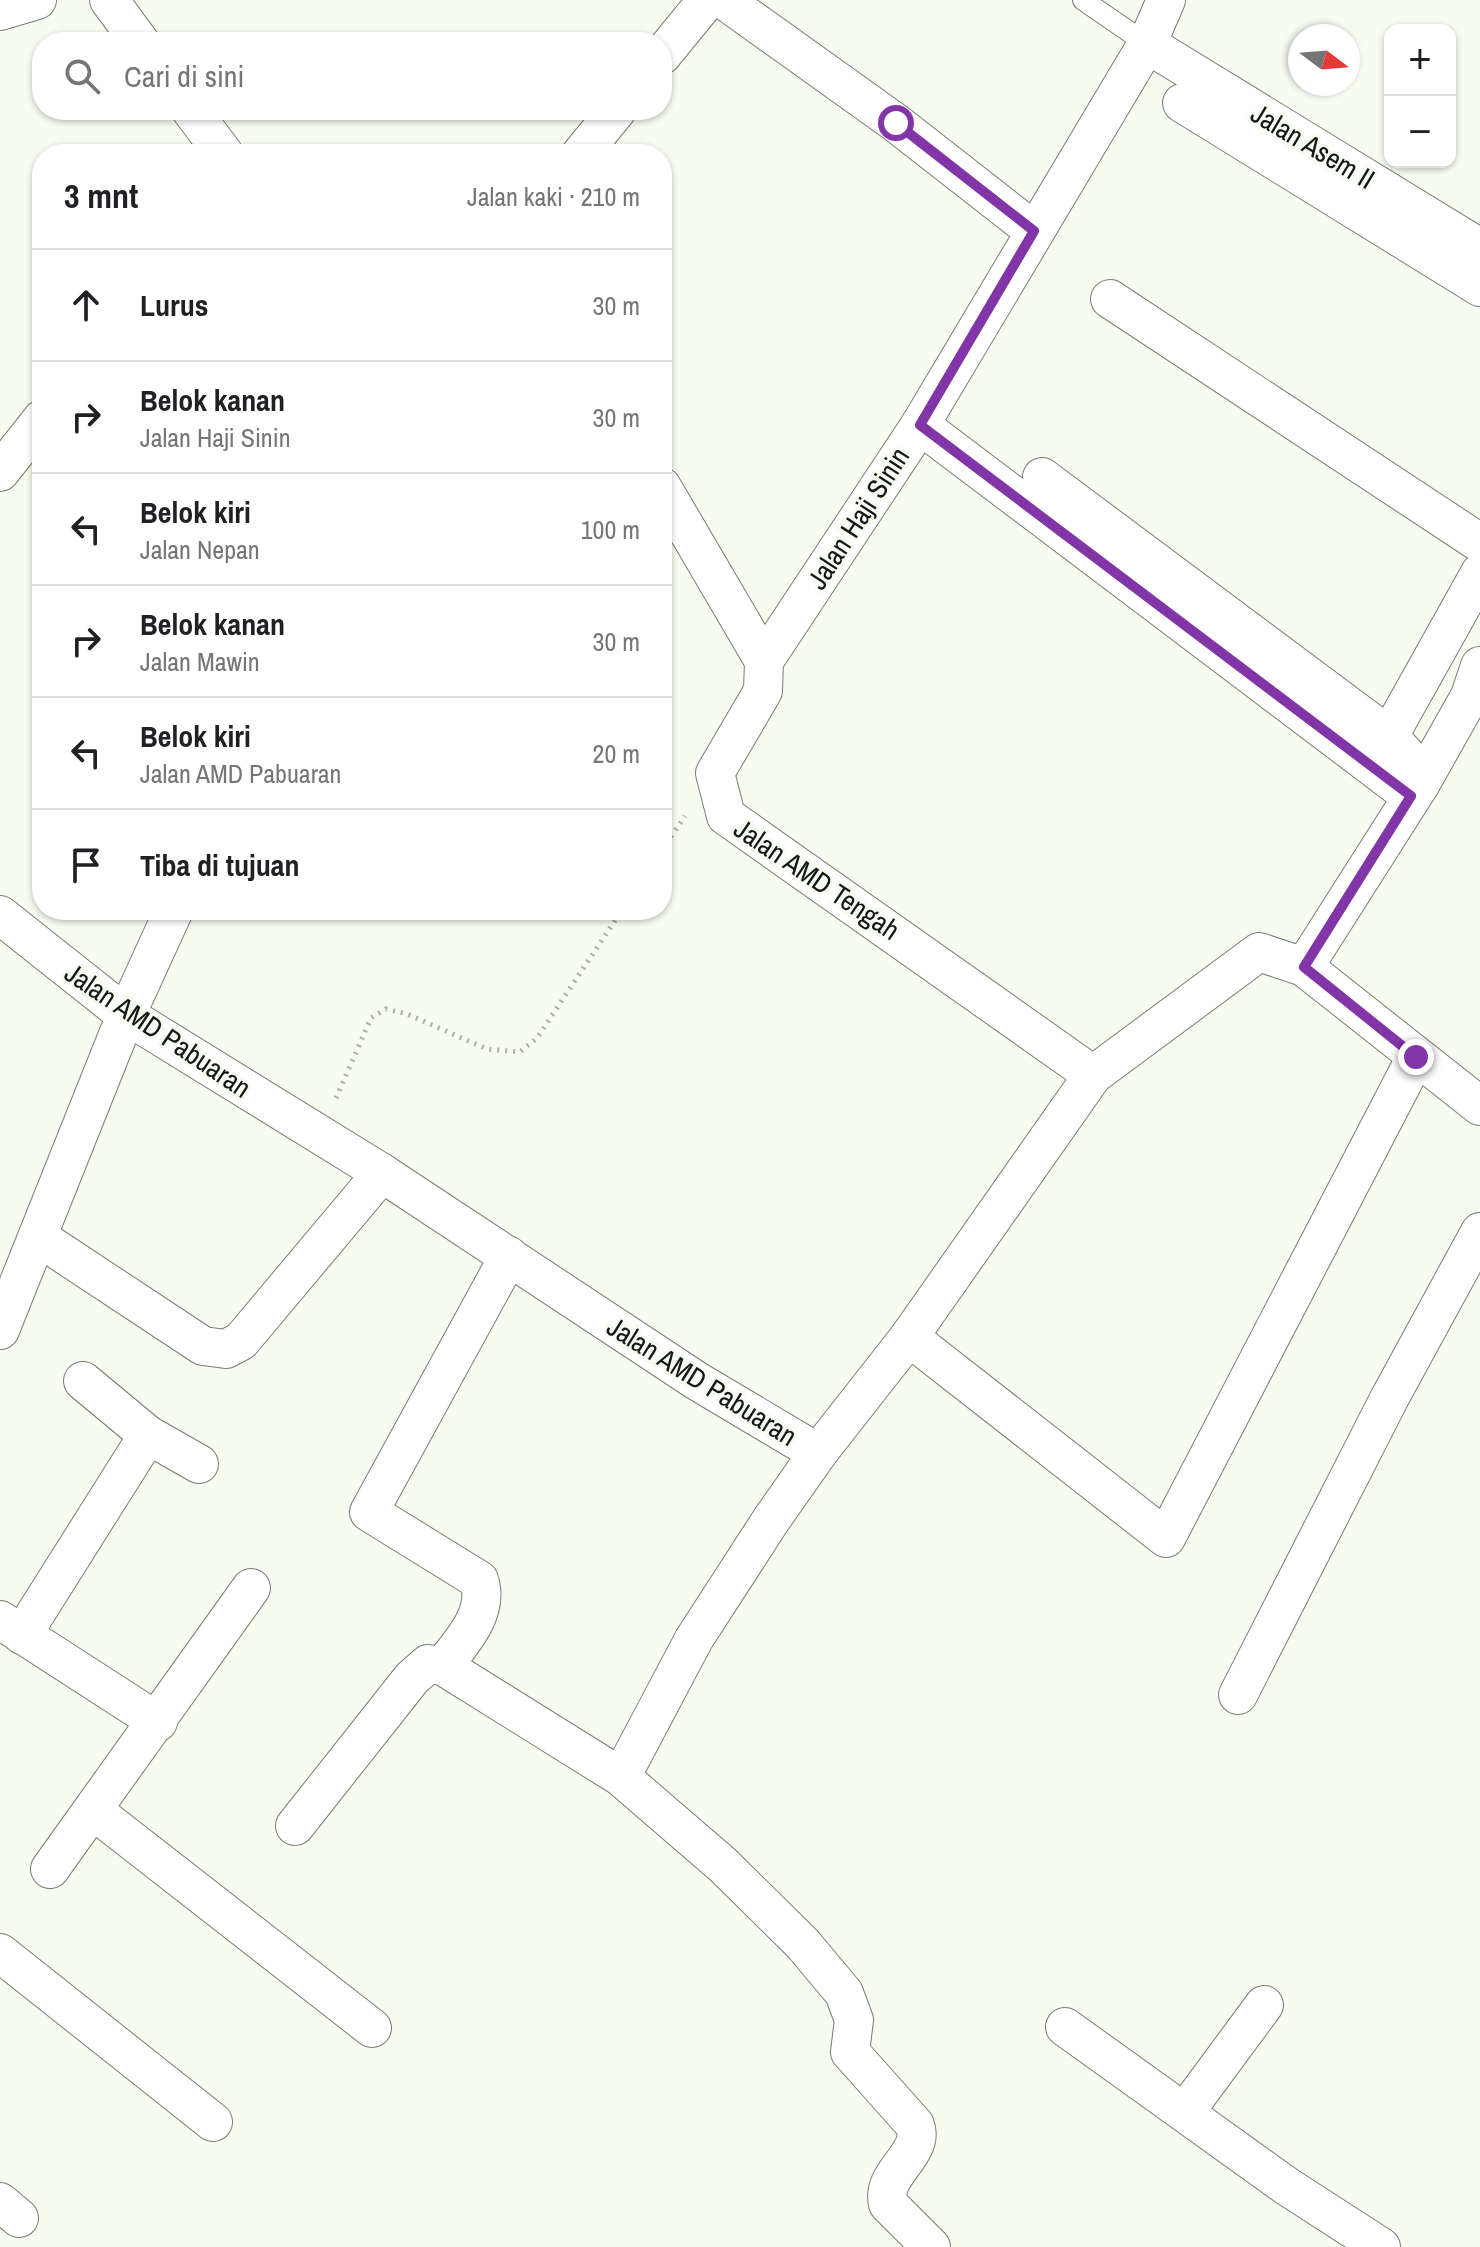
<!DOCTYPE html>
<html lang="id">
<head>
<meta charset="utf-8">
<style>
  body { margin:0; font-family:"Archivo Narrow",sans-serif; background:#f2f2f2; color:#202124 }
  .controls { position:absolute; right:24px; top:24px; display:grid; overflow:hidden; border-radius:16px; box-shadow:0 2px 6px #0004 }
  .controls button { width:72px; height:72px; display:grid; place-items:center; padding:0; border:0; border-bottom:2px solid #e0e0e0; background:#fff; color:#202124; font:40px sans-serif }
  .compass { position:absolute; left:1288px; top:24px; width:72px; height:72px; border-radius:50%; background:#fff; box-shadow:0 2px 6px #0004; rotate:106deg }
  .stop { position:absolute; width:24px; height:24px; margin:-18px; border:6px solid #8235a6; border-radius:50%; background:#fff }
  .stop.end { background:#8235a6; border-color:#fff; box-shadow:0 2px 8px #0008 }
  .list { margin:0; padding:0; list-style:none }
  h2 { display:flex; justify-content:space-between; align-items:center; height:104px; margin:0; padding:0 32px; font-size:34px }
  h2 small { font-size:26px; font-weight:400; color:#757577 }
  .list li { display:grid; grid-template-columns:52px 1fr auto; gap:24px; align-items:center; box-sizing:border-box; height:112px; padding:0 32px; border-top:2px solid #e0e0e0 }
  .list b { display:block; font-size:30px; white-space:nowrap }
  .list p { margin:0; font-size:26px; white-space:nowrap; color:#757577 }
  .list em { font-size:26px; font-style:normal; color:#757577 }
  .icon { flex:none; width:44px; height:44px; fill:none; stroke:currentColor; stroke-width:2; stroke-linecap:round; stroke-linejoin:round }
  .map { position:relative; flex:none; width:1480px; height:2247px; overflow:hidden }
  .search { position:absolute; background:#fff; box-shadow:0 2px 6px #0004; left:32px; top:32px; width:640px; height:88px; display:flex; align-items:center; gap:20px; box-sizing:border-box; padding:0 28px; border-radius:32px; color:#757577; font-size:30px }
  .panel { position:absolute; background:#fff; box-shadow:0 2px 6px #0004; left:32px; top:144px; width:640px; height:776px; border-radius:32px }
  .map>svg:first-child { display:block }
  .lines { fill:none; stroke-linecap:round; stroke-linejoin:round }
  .lane-casing { stroke:#787d72; stroke-width:22 }
  .street-casing { stroke:#787d72; stroke-width:40 }
  .path { stroke:#abafa6; stroke-width:5; stroke-dasharray:2 6; stroke-linecap:butt }
  .lane { stroke:#fff; stroke-width:20 }
  .street { stroke:#fff; stroke-width:38 }
  .route { stroke:#8235a6; stroke-width:10 }
  .labels { text-anchor:middle; stroke-width:7; stroke-linejoin:round; paint-order:stroke }
  .street-label { font-size:28px; fill:#161714; stroke:#f6fcf0 }
</style>
</head>
<body>
<div class="map">
<svg width="1480" height="2247" viewBox="0 0 1480 2247">
  <rect width="100%" height="100%" fill="#f6fcf0"/>
  <g class="lines">
    <g class="lane-casing">
      <path id="lane" d="M1083 0 1147 44"/>
    </g>
    <g class="street-casing">
      <g id="street">
        <path d="M109 0 140 42"/>
        <path d="M724 0 896 123 1034 231"/>
        <path d="M0 11 37 0"/>
        <path d="M1147 44 1480 248"/>
        <path d="M662 55 707 0"/>
        <path d="M1182 103 1480 287"/>
        <path d="M191 110 224 154"/>
        <path d="M581 154 617 110"/>
        <path d="M1110 299 1480 543"/>
        <path d="M920 425 1411 796"/>
        <path d="M0 472 42 419"/>
        <path d="M1042 477 1389 736 1412 762 1421 783"/>
        <path d="M662 487 764 661 763 691 715 773 726 816 1093 1075"/>
        <path d="M764 661 920 425 1147 44 1166 0"/>
        <path d="M1389 736 1480 573"/>
        <path d="M0 915 126 1015 382 1173 697 1381 818 1453"/>
        <path d="M1304 967 1421 783 1470 696 1480 666"/>
        <path d="M38 1237 203 1346 226 1349 241 1341 382 1173"/>
        <path d="M509 1256 369 1512 479 1580C490 1612 462 1642 443 1666L621 1777 723 1865 803 1944 844 1993 854 2020 850 2052 915 2125C926 2154 880 2173 888 2204L931 2247"/>
        <path d="M0 1330 126 1015 174 910"/>
        <path d="M909 1337 1166 1538 1416 1057"/>
        <path d="M83 1381 148 1435 199 1464"/>
        <path d="M0 1620 158 1722"/>
        <path d="M22 1635 148 1435"/>
        <path d="M1238 1695 1389 1399 1480 1232"/>
        <path d="M621 1777 694 1639 771 1520 818 1453 909 1337 1093 1075 1259 952 1304 967 1480 1106"/>
        <path d="M94 1811 372 2028"/>
        <path d="M295 1826 412 1678 428 1664 443 1666"/>
        <path d="M50 1869 251 1588"/>
        <path d="M0 1953 213 2122"/>
        <path d="M1065 2027 1288 2187 1381 2247"/>
        <path d="M1185 2112 1264 2005"/>
        <path d="M0 2202 19 2218"/>
      </g>
    </g>
    <g class="path">
      <path d="M662 850 685 816"/>
      <path d="M336 1098 371 1018 386 1009 407 1014 487 1049 520 1052 537 1038 622 910"/>
    </g>
    <use href="#lane" class="lane"/>
    <use href="#street" class="street"/>
  </g>
  <g class="lines">
    <path class="route" d="M896 123 1034 231 920 425 1411 796 1304 967 1416 1057"/>
  </g>
  <g class="labels">
    <g class="street-label">
      <text transform="translate(1313 146) rotate(31)" y="10">Jalan Asem II</text>
      <text transform="translate(858 518) rotate(-57)" y="10">Jalan Haji Sinin</text>
      <text transform="translate(817 879) rotate(34)" y="10">Jalan AMD Tengah</text>
      <text transform="translate(158 1030) rotate(34)" y="10">Jalan AMD Pabuaran</text>
      <text transform="translate(702 1381) rotate(32)" y="10">Jalan AMD Pabuaran</text>
    </g>
  </g>
</svg>
<div class="controls">
<button>+</button>
<button>−</button>
</div>
<svg class="compass" viewBox="-18 -18 36 36"><path d="M0-13l5 13h-10z" fill="#e53935"/><path d="M0 13l5-13h-10z" fill="#757577"/></svg>
<div class="stop" style="left:896px;top:123px"></div>
<div class="stop end" style="left:1416px;top:1057px"></div>
<div class="search"><svg class="icon" aria-label="search" viewBox="0 0 24 24"><circle cx="10" cy="10" r="6"/><path d="M15 15l6 6"/></svg>Cari di sini</div>
<section class="panel">
<h2>3 mnt<small>Jalan kaki · 210 m</small></h2>
<ul class="list">
<li><svg class="icon" aria-label="ahead" viewBox="0 0 24 24"><path d="M12 20V5M6 11l6-6 6 6"/></svg><div><b>Lurus</b></div><em>30 m</em></li>
<li><svg class="icon" aria-label="right" viewBox="0 0 24 24"><path d="M7 20v-9h11M14 6l5 5-5 5"/></svg><div><b>Belok kanan</b><p>Jalan Haji Sinin</p></div><em>30 m</em></li>
<li><svg class="icon" aria-label="left" viewBox="0 0 24 24"><path d="M17 20v-9H6M10 6l-5 5 5 5"/></svg><div><b>Belok kiri</b><p>Jalan Nepan</p></div><em>100 m</em></li>
<li><svg class="icon" aria-label="right" viewBox="0 0 24 24"><path d="M7 20v-9h11M14 6l5 5-5 5"/></svg><div><b>Belok kanan</b><p>Jalan Mawin</p></div><em>30 m</em></li>
<li><svg class="icon" aria-label="left" viewBox="0 0 24 24"><path d="M17 20v-9H6M10 6l-5 5 5 5"/></svg><div><b>Belok kiri</b><p>Jalan AMD Pabuaran</p></div><em>20 m</em></li>
<li><svg class="icon" aria-label="arrive" viewBox="0 0 24 24"><path d="M6 21V4h12l-3 4 3 4H6"/></svg><div><b>Tiba di tujuan</b></div></li>
</ul>
</section>
</div>
</body>
</html>
